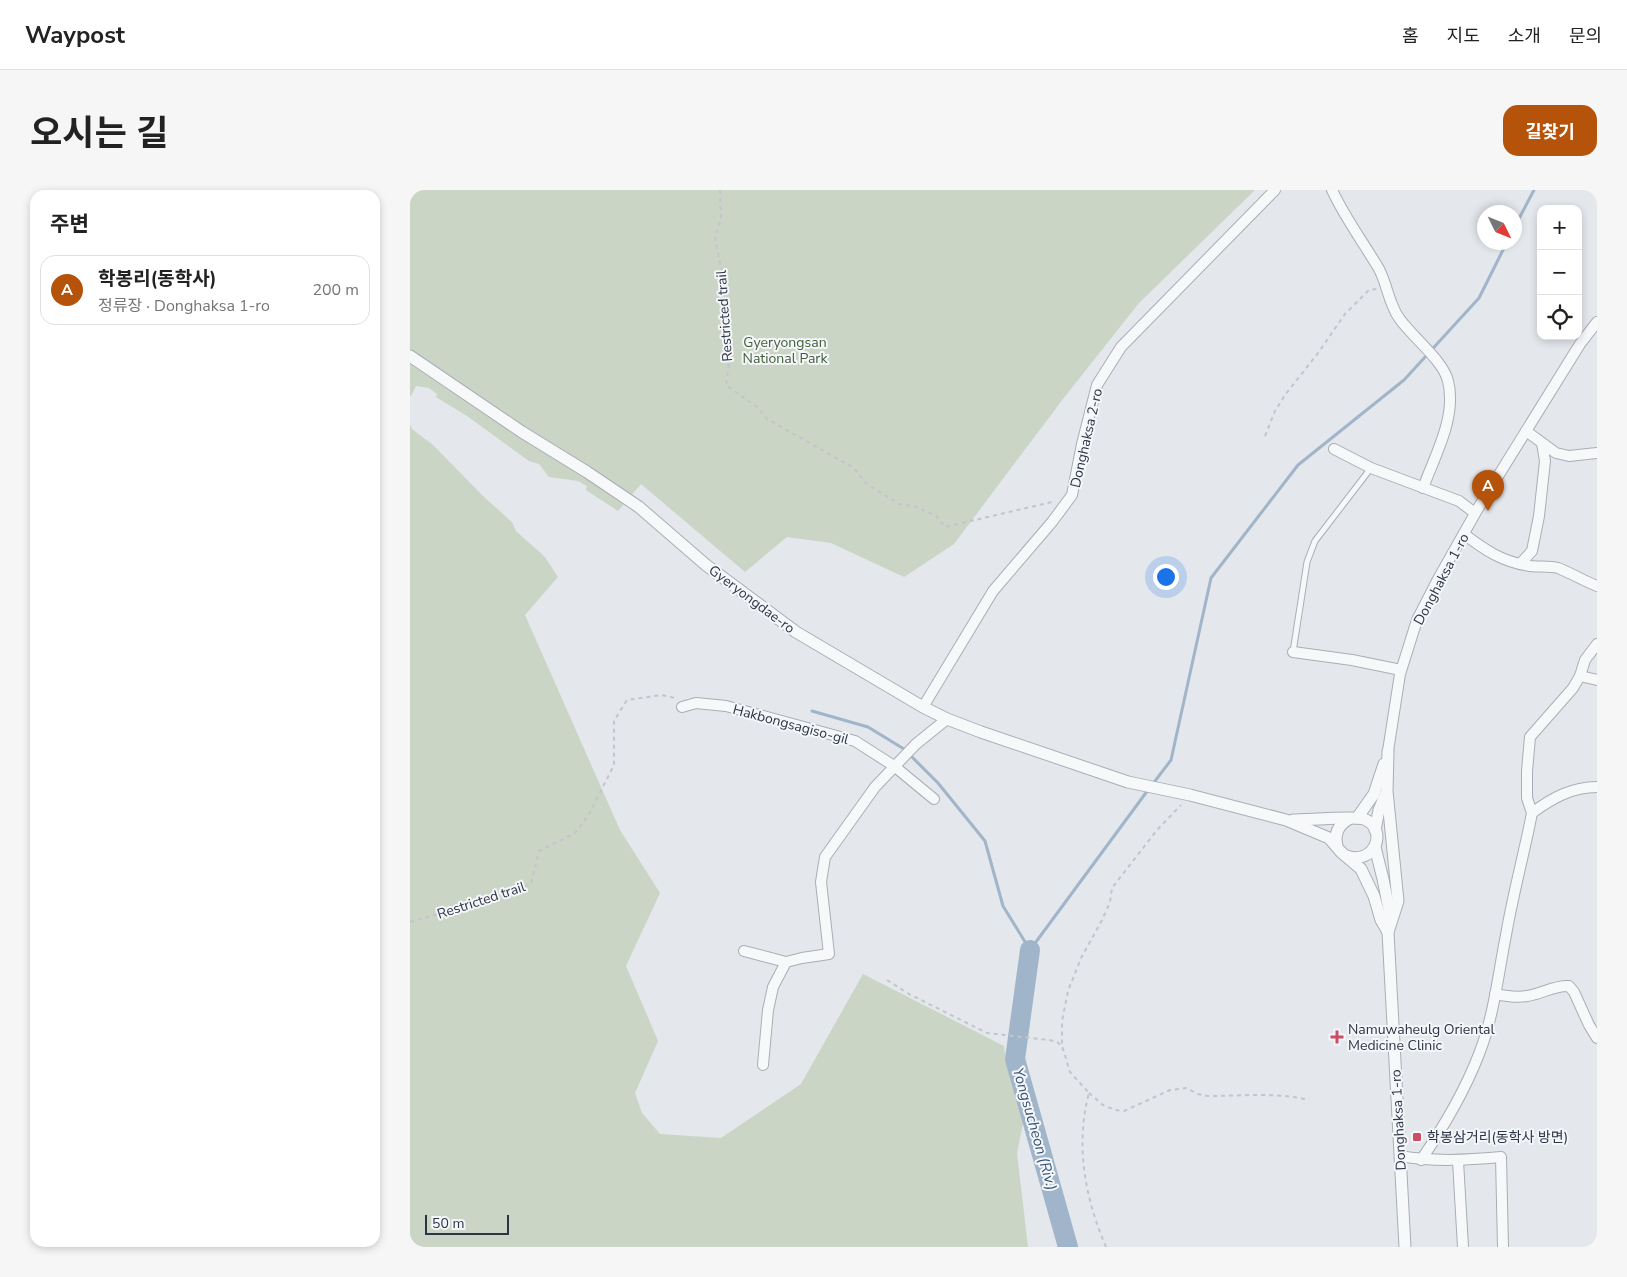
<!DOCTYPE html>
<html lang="ko">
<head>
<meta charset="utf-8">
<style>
  body { margin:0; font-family:"Nunito Sans","Noto Sans KR",sans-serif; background:#f6f6f6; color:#222 }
  .controls { position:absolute; right:15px; top:15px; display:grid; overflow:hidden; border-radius:10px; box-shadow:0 2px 8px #0003 }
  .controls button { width:45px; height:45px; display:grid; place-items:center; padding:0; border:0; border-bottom:1px solid #e0e0e0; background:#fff; color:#222; font:25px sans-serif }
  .compass { position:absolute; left:1067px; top:15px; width:45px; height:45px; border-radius:50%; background:#fff; box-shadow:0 2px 8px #0003; rotate:133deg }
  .scale { position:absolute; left:15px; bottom:12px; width:84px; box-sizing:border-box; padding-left:5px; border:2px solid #2c3544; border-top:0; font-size:14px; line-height:18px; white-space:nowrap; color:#2c3544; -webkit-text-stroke:4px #f4f6f9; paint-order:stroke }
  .you { position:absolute; left:755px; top:386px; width:18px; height:18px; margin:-12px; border:4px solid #fff; border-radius:50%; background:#1a73e8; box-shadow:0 0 0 8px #1a73e833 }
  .badge { display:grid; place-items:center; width:32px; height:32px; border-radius:50%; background:#b45309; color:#fff; font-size:16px; font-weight:700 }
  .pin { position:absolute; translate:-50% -41px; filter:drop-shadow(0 1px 2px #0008) }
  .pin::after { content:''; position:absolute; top:26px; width:18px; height:15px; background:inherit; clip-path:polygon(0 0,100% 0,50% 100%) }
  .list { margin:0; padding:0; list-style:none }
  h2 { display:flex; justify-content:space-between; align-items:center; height:65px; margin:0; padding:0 20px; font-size:21px }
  h2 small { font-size:16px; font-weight:400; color:#767676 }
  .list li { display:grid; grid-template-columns:32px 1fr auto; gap:15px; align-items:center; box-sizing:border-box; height:70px; margin:0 10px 10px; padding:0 10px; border:1px solid #e0e0e0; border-radius:15px }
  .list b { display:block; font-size:19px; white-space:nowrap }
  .list p { margin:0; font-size:16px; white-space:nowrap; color:#767676 }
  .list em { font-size:16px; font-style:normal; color:#767676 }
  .icon { flex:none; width:28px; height:28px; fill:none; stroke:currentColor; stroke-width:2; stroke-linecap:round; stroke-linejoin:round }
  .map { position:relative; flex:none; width:1187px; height:1057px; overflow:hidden; border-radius:15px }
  header { display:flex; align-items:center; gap:30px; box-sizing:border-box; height:70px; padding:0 25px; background:#fff; border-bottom:1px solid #e0e0e0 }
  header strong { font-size:24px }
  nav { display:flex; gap:28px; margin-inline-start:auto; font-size:18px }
  .intro { display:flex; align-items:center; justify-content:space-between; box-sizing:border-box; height:120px; padding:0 30px }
  h1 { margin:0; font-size:35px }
  .button { padding:12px 22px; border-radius:15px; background:#b45309; color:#fff; font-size:18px; font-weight:700 }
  main { display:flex; gap:30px; padding:0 30px }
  aside { flex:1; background:#fff; border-radius:15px; box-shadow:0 2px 8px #0003 }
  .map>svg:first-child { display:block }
  .green { fill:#cad5c5 }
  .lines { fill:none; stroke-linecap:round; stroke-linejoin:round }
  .stream { stroke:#a1b5ca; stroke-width:3 }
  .river { stroke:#a1b5ca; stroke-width:20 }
  .service-casing { stroke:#a9aeb6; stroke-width:7 }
  .minor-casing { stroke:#a9aeb6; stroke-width:12 }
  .tertiary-casing { stroke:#a9aeb6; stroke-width:13 }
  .path { stroke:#c2c5cb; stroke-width:2; stroke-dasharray:4 4; stroke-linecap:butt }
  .service { stroke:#f7f8fa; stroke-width:5 }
  .minor { stroke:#f7f8fa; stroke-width:10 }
  .tertiary { stroke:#f7f8fa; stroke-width:11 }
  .poi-dot { fill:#cb4e63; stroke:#f4f6f9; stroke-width:2 }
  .labels { text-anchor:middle; stroke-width:4; stroke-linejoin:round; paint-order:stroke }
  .street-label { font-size:14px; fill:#2c3544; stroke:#f4f6f9 }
  .park-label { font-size:14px; fill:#415f39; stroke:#f4f6f9 }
  .poi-label { font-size:14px; fill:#2c3544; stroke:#f4f6f9; text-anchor:start }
  .water-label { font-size:15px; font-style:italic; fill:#375477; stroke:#f4f6f9 }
</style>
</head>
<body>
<header>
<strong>Waypost</strong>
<nav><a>홈</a><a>지도</a><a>소개</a><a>문의</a></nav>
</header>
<div class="intro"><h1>오시는 길</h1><a class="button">길찾기</a></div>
<main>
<aside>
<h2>주변<small></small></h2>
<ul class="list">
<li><span class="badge">A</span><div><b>학봉리(동학사)</b><p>정류장 · Donghaksa 1-ro</p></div><em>200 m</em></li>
</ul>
</aside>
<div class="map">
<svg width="1187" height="1057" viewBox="0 0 1187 1057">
  <rect width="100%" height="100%" fill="#e4e7ec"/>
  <g class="green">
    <path d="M0 0H845L729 113 653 209 544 354 494 387 421 353 377 347 335 382 231 294 208 321 176 300 177 296 168 291 139 287 129 274 119 271 57 226 26 207 27 204 19 198 6 196 1 206H0Z"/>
    <path d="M0 234 2 239 23 255 74 307 102 332 106 341 135 367 148 387 115 425 210 640 250 703 216 776 248 851 225 903 232 923 250 944 311 948 391 894 453 784 594 856 596 873 608 892 614 912V928L607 963 618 1057H0Z"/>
  </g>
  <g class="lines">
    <g class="stream">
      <path d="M1104 38 1124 0"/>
      <path d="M402 521 458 537 494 559 528 593 575 651 593 716 620 760 738 600"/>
      <path d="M742 595 761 570 801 388 888 275 994 190 1069 108 1097 52"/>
    </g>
    <path class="river" d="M620 760 605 869 658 1057"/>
    <g class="service-casing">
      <path id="service" d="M883 462 897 372 905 351 961 278"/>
    </g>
    <g class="minor-casing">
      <g id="minor">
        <path d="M922 0C935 28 953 52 969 79 977 94 979 114 989 128 1002 147 1033 170 1038 191 1047 227 1025 265 1013 298"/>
        <path d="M1116 241 1146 263 1159 266 1187 263"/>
        <path d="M924 259 961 278 1049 311 1065 323"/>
        <path d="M1054 344C1076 361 1093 372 1120 376 1129 377 1140 376 1148 378 1161 383 1174 391 1187 396"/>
        <path d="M1110 374 1122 361 1129 326 1135 271 1132 253"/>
        <path d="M883 462 942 470 991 480"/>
        <path d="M1170 486 1187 490"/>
        <path d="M272 517 286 513 316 516 445 551 484 576 524 609"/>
        <path d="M513 517 583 401 642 332 662 305 672 254 687 195 711 157 865 0"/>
        <path d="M978 561 990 484 1007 430 1027 391 1067 320 1170 154 1187 132"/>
        <path d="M1122 623C1142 608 1162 597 1187 597"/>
        <path d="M334 761 376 772 392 768 419 764 411 692 415 667 465 597 506 554 537 529"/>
        <path d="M1085 804C1095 806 1106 808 1117 806 1131 804 1145 795 1159 796L1164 802 1179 835 1187 848"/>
        <path d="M353 875 358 820 363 797 376 772"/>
        <path d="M990 966C1024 972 1057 970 1091 967L1093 1057"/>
        <path d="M1011 970C1035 935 1054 903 1069 864 1084 826 1088 785 1096 745 1103 704 1114 664 1122 623L1117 608V581L1120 547 1163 498 1170 486 1175 470 1187 454"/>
        <path d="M1048 971 1053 1057"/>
      </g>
    </g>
    <g class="tertiary-casing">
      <g id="tertiary">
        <path d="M0 166 112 242 177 282 229 317 296 375 386 442 513 517 537 529 571 542 718 592 780 605 876 630 919 648 931 662 951 679 964 706 971 730 978 742"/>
        <path d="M978 561 977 601 988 711 978 742 995 1057"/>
        <path d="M947 628 964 604 974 574"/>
        <path d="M883 630C896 630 946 626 954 629 979 639 965 676 936 666"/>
        <path d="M965 640 969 620 976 603"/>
        <path d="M927 656C924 644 928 635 939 629"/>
        <path d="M965 657 973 689 981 729"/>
      </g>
    </g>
    <g class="path">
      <path d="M310 0 311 28 305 48 315 98V133L319 172 316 195 347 217 357 229 444 278 456 293 489 314 504 316 526 326 535 337 642 312"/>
      <path d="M855 246 865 221 875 205 908 163 935 124 959 100 967 99"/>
      <path d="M0 732 36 722 121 694 129 661 165 643 178 626 204 575V531L217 510 252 505 265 508"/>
      <path d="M477 790 499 804 577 843 639 850 647 852 652 856"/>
      <path d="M679 903 693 915 705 920 714 921 760 900 776 898 788 904 798 906C831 906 866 902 899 910"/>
      <path d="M696 1057C675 1008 665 956 679 903L660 882 652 856V831L658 801 671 768 692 730 700 712 702 698 747 640 771 615"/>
    </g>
    <use href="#service" class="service"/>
    <use href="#minor" class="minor"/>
    <use href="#tertiary" class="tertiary"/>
  </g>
  <g class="poi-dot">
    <path d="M924.5 839.5h5v5h5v5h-5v5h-5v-5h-5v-5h5z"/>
    <rect x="1002" y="942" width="10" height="10" rx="2.5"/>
  </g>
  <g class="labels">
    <g class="street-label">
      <text transform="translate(314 126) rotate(-94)" y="5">Restricted trail</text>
      <text transform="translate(676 248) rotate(-77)" y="5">Donghaksa 2-ro</text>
      <text transform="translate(1031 389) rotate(-62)" y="5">Donghaksa 1-ro</text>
      <text transform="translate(342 409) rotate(37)" y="5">Gyeryongdae-ro</text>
      <text transform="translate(381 534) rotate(15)" y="5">Hakbongsagiso-gil</text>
      <text transform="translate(71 710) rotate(-18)" y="5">Restricted trail</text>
      <text transform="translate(988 930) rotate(-93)" y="5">Donghaksa 1-ro</text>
    </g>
    <g class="park-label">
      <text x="375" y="157">Gyeryongsan<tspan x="375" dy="16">National Park</tspan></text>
    </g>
    <g class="poi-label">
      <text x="938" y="844">Namuwaheulg Oriental<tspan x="938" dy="16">Medicine Clinic</tspan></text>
      <text x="1017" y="952">학봉삼거리(동학사 방면)</text>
    </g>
    <g class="water-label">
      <text transform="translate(625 939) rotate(74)" y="5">Yongsucheon (Riv.)</text>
    </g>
  </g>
</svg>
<div class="controls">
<button>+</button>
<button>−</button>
<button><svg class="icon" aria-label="locate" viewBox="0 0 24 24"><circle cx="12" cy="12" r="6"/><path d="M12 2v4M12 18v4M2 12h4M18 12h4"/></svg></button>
</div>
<svg class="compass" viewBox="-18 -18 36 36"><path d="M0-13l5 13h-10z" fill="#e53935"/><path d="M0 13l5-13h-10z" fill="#767676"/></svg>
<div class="scale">50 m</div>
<div class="you"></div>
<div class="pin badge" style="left:1078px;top:321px">A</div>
</div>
</main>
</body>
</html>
